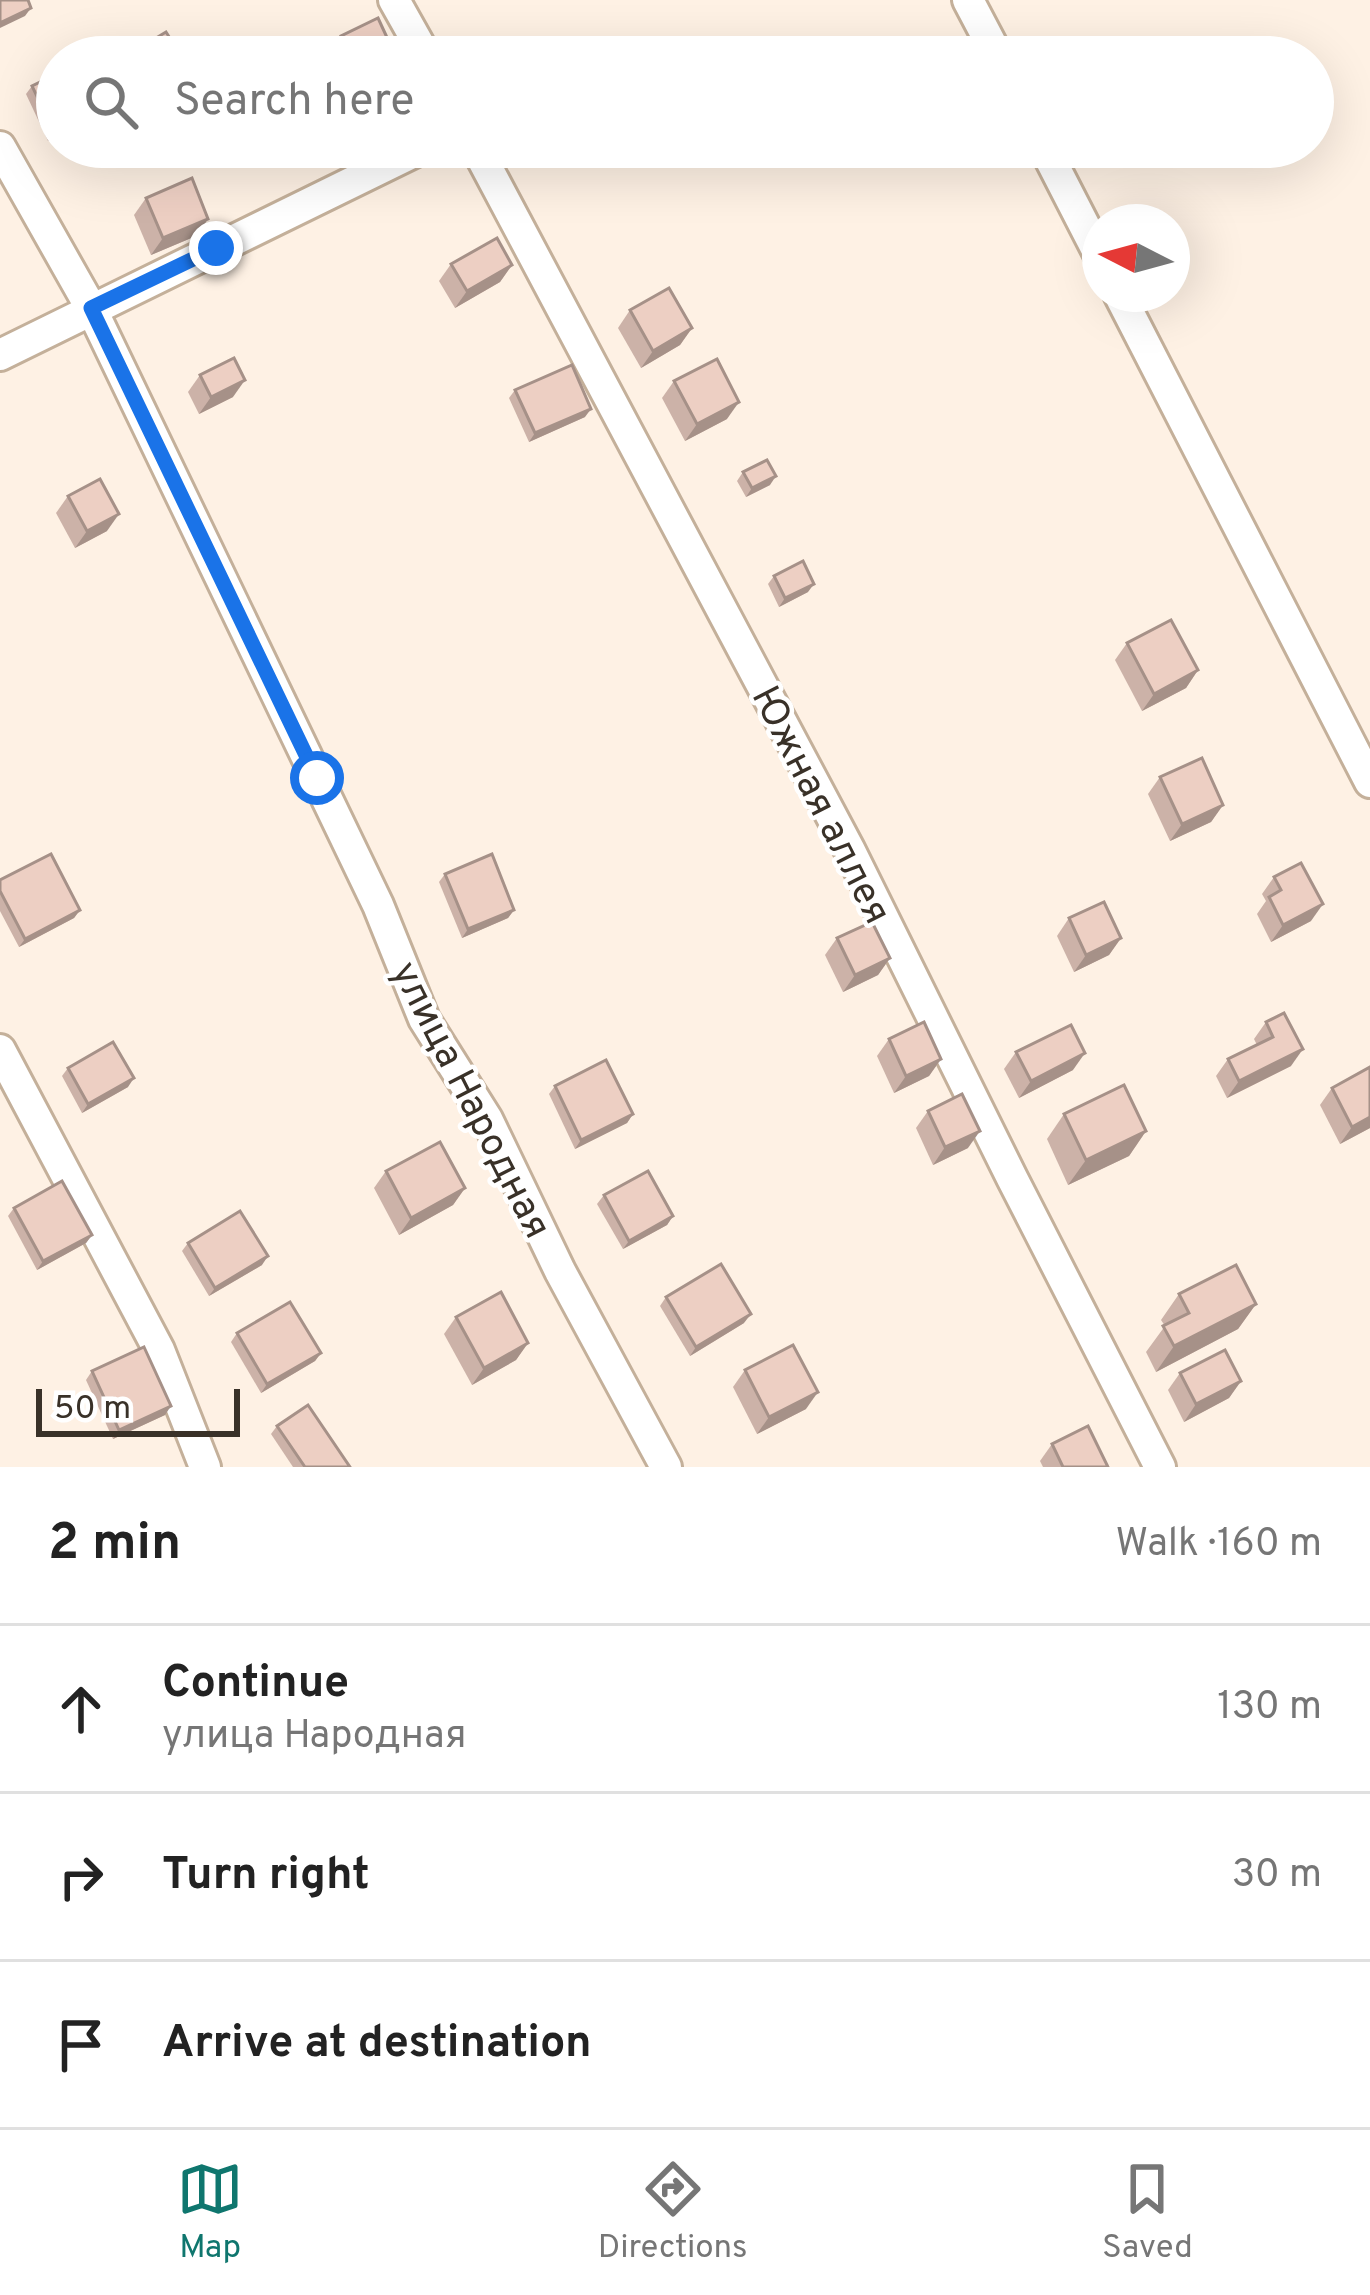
<!DOCTYPE html>
<html lang="en">
<head>
<meta charset="utf-8">
<style>
  body { margin:0; font-family:Overpass,sans-serif; background:#f2f2f2; color:#222 }
  .compass { position:absolute; left:1082px; top:204px; width:108px; height:108px; border-radius:50%; background:#fff; box-shadow:0 12px 48px #0002; rotate:276deg }
  .scale { position:absolute; left:36px; bottom:30px; width:204px; box-sizing:border-box; padding-left:12px; border:6px solid #393128; border-top:0; font-size:33px; line-height:42px; white-space:nowrap; color:#393128; -webkit-text-stroke:9px #fff; paint-order:stroke }
  .stop { position:absolute; width:36px; height:36px; margin:-27px; border:9px solid #1a73e8; border-radius:50%; background:#fff }
  .stop.end { background:#1a73e8; border-color:#fff; box-shadow:0 3px 12px #0008 }
  .list { margin:0; padding:0; list-style:none }
  h2 { display:flex; justify-content:space-between; align-items:center; height:156px; margin:0; padding:0 48px; font-size:51px }
  h2 small { font-size:39px; font-weight:400; color:#767676 }
  .list li { display:grid; grid-template-columns:78px 1fr auto; gap:36px; align-items:center; box-sizing:border-box; height:168px; padding:0 48px; border-top:3px solid #e0e0e0 }
  .list b { display:block; font-size:45px; white-space:nowrap }
  .list p { margin:0; font-size:39px; white-space:nowrap; color:#767676 }
  .list em { font-size:39px; font-style:normal; color:#767676 }
  .icon { flex:none; width:66px; height:66px; fill:none; stroke:currentColor; stroke-width:2; stroke-linecap:round; stroke-linejoin:round }
  .map { position:relative; flex:none; width:1370px; height:1467px; overflow:hidden }
  .search { position:absolute; background:#fff; box-shadow:0 12px 48px #0002; left:36px; right:36px; top:36px; height:132px; display:flex; align-items:center; gap:30px; box-sizing:border-box; padding:0 42px; border-radius:66px; color:#767676; font-size:45px }
  .sheet { height:660px; background:#fff }
  nav { display:flex; justify-content:space-around; align-items:center; box-sizing:border-box; height:168px; border-top:3px solid #e0e0e0; background:#fff; font-size:33px; color:#767676 }
  nav a { display:grid; justify-items:center; gap:6px }
  nav .on { color:#0f766e }
  .map>svg:first-child { display:block }
  .lines { fill:none; stroke-linecap:round; stroke-linejoin:round }
  .street-casing { stroke:#c4b09a; stroke-width:36 }
  .street { stroke:#fff; stroke-width:30 }
  .wall { fill:#ccb2a8 }
  .shaded-wall { fill:#a69188 }
  .building { fill:#edcfc3; stroke:#a69188; stroke-width:3 }
  .route { stroke:#1a73e8; stroke-width:15 }
  .labels { text-anchor:middle; stroke-width:9; stroke-linejoin:round; paint-order:stroke }
  .street-label { font-size:39px; fill:#393128; stroke:#fff }
</style>
</head>
<body>
<div class="map">
<svg width="1370" height="1467" viewBox="0 0 1370 1467">
  <rect width="100%" height="100%" fill="#fef1e4"/>
  <g class="lines">
    <g class="street-casing">
      <g id="street">
        <path d="M394 0 426 57"/>
        <path d="M968 0 998 57"/>
        <path d="M0 147 91 308 378 905 424 1019 487 1119 560 1271 666 1467"/>
        <path d="M476 147 849 849 1012 1178 1160 1467"/>
        <path d="M1044 147 1100 256"/>
        <path d="M1119 294 1370 782"/>
        <path d="M0 355 424 147"/>
        <path d="M0 1050 159 1350 205 1467"/>
      </g>
    </g>
    <use href="#street" class="street"/>
  </g>
  <g class="wall">
    <path d="M341 36 396 57H331L329 53Z"/>
    <path d="M32 86 57 137 48 141 26 94Z"/>
    <path d="M146 198 208 219 196 236 151 255 134 215Z"/>
    <path d="M451 264 512 265 500 282 455 308 439 281Z"/>
    <path d="M630 310 692 328 680 345 641 368 618 328Z"/>
    <path d="M200 375 233 397 199 414 188 392Z"/>
    <path d="M674 381 727 419 685 441 662 398Z"/>
    <path d="M515 390 585 417 529 442 509 398Z"/>
    <path d="M743 472 770 485 746 497 737 481Z"/>
    <path d="M68 496 107 531 75 548 56 513Z"/>
    <path d="M774 576 808 592 779 607 768 584Z"/>
    <path d="M1127 643 1198 670 1186 688 1142 711 1115 660Z"/>
    <path d="M1160 777 1223 805 1211 822 1170 841 1148 794Z"/>
    <path d="M445 874 514 910 508 918 462 938 439 882Z"/>
    <path d="M1274 877 1311 921 1271 942 1257 914 1266 901 1262 894Z"/>
    <path d="M0 880 80 910 74 918 19 947 0 911Z"/>
    <path d="M1069 918 1121 938 1109 955 1074 972 1057 936Z"/>
    <path d="M837 938 890 958 878 975 843 992 825 955Z"/>
    <path d="M1266 1022 1291 1066 1227 1098 1216 1076 1228 1059 1257 1045 1254 1039Z"/>
    <path d="M889 1039 941 1059 929 1076 894 1093 877 1056Z"/>
    <path d="M1016 1052 1073 1070 1019 1098 1004 1069Z"/>
    <path d="M1370 1067V1128L1340 1144 1320 1105 1332 1088Z"/>
    <path d="M68 1068 128 1087 82 1113 62 1076Z"/>
    <path d="M555 1086 633 1114 627 1123 575 1149 549 1094Z"/>
    <path d="M928 1111 968 1148 933 1165 916 1128Z"/>
    <path d="M1064 1114 1146 1131 1129 1156 1068 1185 1047 1139Z"/>
    <path d="M386 1171 465 1188 453 1205 399 1235 374 1188Z"/>
    <path d="M604 1195 673 1216 667 1225 623 1249 597 1204Z"/>
    <path d="M14 1208 92 1235 86 1243 37 1270 8 1216Z"/>
    <path d="M188 1243 262 1265 209 1296 182 1251Z"/>
    <path d="M1179 1294 1256 1304 1238 1329 1156 1372 1146 1352 1165 1326 1161 1320Z"/>
    <path d="M666 1297 744 1323 690 1356 660 1306Z"/>
    <path d="M456 1317 528 1343 516 1360 472 1385 444 1334Z"/>
    <path d="M237 1333 321 1353 315 1361 261 1393 231 1342Z"/>
    <path d="M745 1370 806 1409 757 1434 733 1387Z"/>
    <path d="M92 1371 165 1415 113 1439 86 1380Z"/>
    <path d="M1180 1373 1241 1381 1229 1398 1184 1422 1168 1390Z"/>
    <path d="M277 1426 350 1467H293L271 1434Z"/>
    <path d="M1052 1444 1108 1467H1043L1040 1461Z"/>
  </g>
  <g class="shaded-wall">
    <path d="M31 8 25 16 0 28V23Z"/>
    <path d="M208 219 196 236 151 255 163 238Z"/>
    <path d="M512 265 500 282 455 308 467 291Z"/>
    <path d="M692 328 680 345 641 368 653 351Z"/>
    <path d="M245 380 233 397 199 414 211 397Z"/>
    <path d="M739 402 727 419 685 441 697 424Z"/>
    <path d="M591 409 585 417 529 442 535 433Z"/>
    <path d="M776 476 770 485 746 497 752 488Z"/>
    <path d="M119 514 107 531 75 548 87 531Z"/>
    <path d="M814 584 808 592 779 607 785 598Z"/>
    <path d="M1198 670 1186 688 1142 711 1154 694Z"/>
    <path d="M1223 805 1211 822 1170 841 1182 824Z"/>
    <path d="M1323 904 1311 921 1271 942 1283 925Z"/>
    <path d="M80 910 74 918 19 947 25 939Z"/>
    <path d="M514 910 508 918 462 938 468 929Z"/>
    <path d="M1121 938 1109 955 1074 972 1086 955Z"/>
    <path d="M890 958 878 975 843 992 855 975Z"/>
    <path d="M1303 1049 1291 1066 1227 1098 1239 1081Z"/>
    <path d="M1085 1053 1073 1070 1019 1098 1031 1081Z"/>
    <path d="M941 1059 929 1076 894 1093 906 1076Z"/>
    <path d="M134 1078 128 1087 82 1113 88 1104Z"/>
    <path d="M633 1114 627 1123 575 1149 581 1140Z"/>
    <path d="M1370 1117V1128L1340 1144 1352 1127Z"/>
    <path d="M980 1131 968 1148 933 1165 945 1147Z"/>
    <path d="M1146 1131 1129 1156 1068 1185 1086 1160Z"/>
    <path d="M465 1188 453 1205 399 1235 411 1218Z"/>
    <path d="M673 1216 667 1225 623 1249 629 1241Z"/>
    <path d="M92 1235 86 1243 37 1270 43 1261Z"/>
    <path d="M268 1256 262 1265 209 1296 215 1288Z"/>
    <path d="M1256 1304 1238 1329 1156 1372 1174 1346Z"/>
    <path d="M751 1314 744 1323 690 1356 696 1347Z"/>
    <path d="M528 1343 516 1360 472 1385 484 1368Z"/>
    <path d="M321 1353 315 1361 261 1393 267 1384Z"/>
    <path d="M1241 1381 1229 1398 1184 1422 1196 1404Z"/>
    <path d="M818 1392 806 1409 757 1434 769 1417Z"/>
    <path d="M171 1406 165 1415 113 1439 119 1430Z"/>
  </g>
  <g class="building">
    <path d="M0 0H28L31 8 0 23Z"/>
    <path d="M378 18 396 57H351L341 36Z"/>
    <path d="M166 32 182 57H143L138 49Z"/>
    <path d="M57 74V131L54 132 32 86Z"/>
    <path d="M192 178 208 219 163 238 146 198Z"/>
    <path d="M497 238 512 265 467 291 451 264Z"/>
    <path d="M669 288 692 328 653 351 630 310Z"/>
    <path d="M234 358 245 380 211 397 200 375Z"/>
    <path d="M717 359 739 402 697 424 674 381Z"/>
    <path d="M572 365 591 409 535 433 515 390Z"/>
    <path d="M767 460 776 476 752 488 743 472Z"/>
    <path d="M100 479 119 514 87 531 68 496Z"/>
    <path d="M803 561 814 584 785 598 774 576Z"/>
    <path d="M1171 620 1198 670 1154 694 1127 643Z"/>
    <path d="M1202 758 1223 805 1182 824 1160 777Z"/>
    <path d="M51 854 80 910 25 939 0 891V880Z"/>
    <path d="M492 854 514 910 468 929 445 874Z"/>
    <path d="M1301 863 1323 904 1283 925 1269 897 1281 890 1274 877Z"/>
    <path d="M1104 902 1121 938 1086 955 1069 918Z"/>
    <path d="M872 922 890 958 855 975 837 938Z"/>
    <path d="M1284 1013 1303 1049 1239 1081 1228 1059 1273 1037 1266 1022Z"/>
    <path d="M924 1022 941 1059 906 1076 889 1039Z"/>
    <path d="M1071 1025 1085 1053 1031 1081 1016 1052Z"/>
    <path d="M113 1042 134 1078 88 1104 68 1068Z"/>
    <path d="M606 1060 633 1114 581 1140 555 1086Z"/>
    <path d="M1370 1067V1117L1352 1127 1332 1088Z"/>
    <path d="M1124 1085 1146 1131 1086 1160 1064 1114Z"/>
    <path d="M962 1094 980 1131 945 1147 928 1111Z"/>
    <path d="M440 1142 465 1188 411 1218 386 1171Z"/>
    <path d="M648 1171 673 1216 629 1241 604 1195Z"/>
    <path d="M62 1181 92 1235 43 1261 14 1208Z"/>
    <path d="M240 1211 268 1256 215 1288 188 1243Z"/>
    <path d="M721 1264 751 1314 696 1347 666 1297Z"/>
    <path d="M1236 1265 1256 1304 1174 1346 1163 1326 1189 1313 1179 1294Z"/>
    <path d="M501 1292 528 1343 484 1368 456 1317Z"/>
    <path d="M290 1302 321 1353 267 1384 237 1333Z"/>
    <path d="M793 1345 818 1392 769 1417 745 1370Z"/>
    <path d="M144 1347 171 1406 119 1430 92 1371Z"/>
    <path d="M1225 1350 1241 1381 1196 1404 1180 1373Z"/>
    <path d="M308 1405 350 1467H305L277 1426Z"/>
    <path d="M1088 1426 1108 1467H1063L1052 1444Z"/>
  </g>
  <g class="lines">
    <path class="route" d="M216 248 91 308 317 778"/>
  </g>
  <g class="labels">
    <g class="street-label">
      <text transform="translate(823 804) rotate(63)" y="14">Южная аллея</text>
      <text transform="translate(473 1099) rotate(63)" y="14">улица Народная</text>
    </g>
  </g>
</svg>
<svg class="compass" viewBox="-18 -18 36 36"><path d="M0-13l5 13h-10z" fill="#e53935"/><path d="M0 13l5-13h-10z" fill="#767676"/></svg>
<div class="scale">50 m</div>
<div class="stop" style="left:317px;top:778px"></div>
<div class="stop end" style="left:216px;top:248px"></div>
<div class="search"><svg class="icon" aria-label="search" viewBox="0 0 24 24"><circle cx="10" cy="10" r="6"/><path d="M15 15l6 6"/></svg>Search here</div>
</div>
<section class="sheet">
<h2>2 min<small>Walk · 160 m</small></h2>
<ul class="list">
<li><svg class="icon" aria-label="ahead" viewBox="0 0 24 24"><path d="M12 20V5M6 11l6-6 6 6"/></svg><div><b>Continue</b><p>улица Народная</p></div><em>130 m</em></li>
<li><svg class="icon" aria-label="right" viewBox="0 0 24 24"><path d="M7 20v-9h11M14 6l5 5-5 5"/></svg><div><b>Turn right</b></div><em>30 m</em></li>
<li><svg class="icon" aria-label="arrive" viewBox="0 0 24 24"><path d="M6 21V4h12l-3 4 3 4H6"/></svg><div><b>Arrive at destination</b></div></li>
</ul>
</section>
<nav>
<a class="on"><svg class="icon" aria-label="map" viewBox="0 0 24 24"><path d="M3 6l6-2 6 2 6-2v14l-6 2-6-2-6 2zM9 4v14M15 6v14"/></svg>Map</a>
<a><svg class="icon" aria-label="directions" viewBox="0 0 24 24"><path d="M12 3l9 9-9 9-9-9zM9 14v-3h6M13 9l2 2-2 2"/></svg>Directions</a>
<a><svg class="icon" aria-label="saved" viewBox="0 0 24 24"><path d="M7 4h10v16l-5-4-5 4z"/></svg>Saved</a>
</nav>
</body>
</html>
